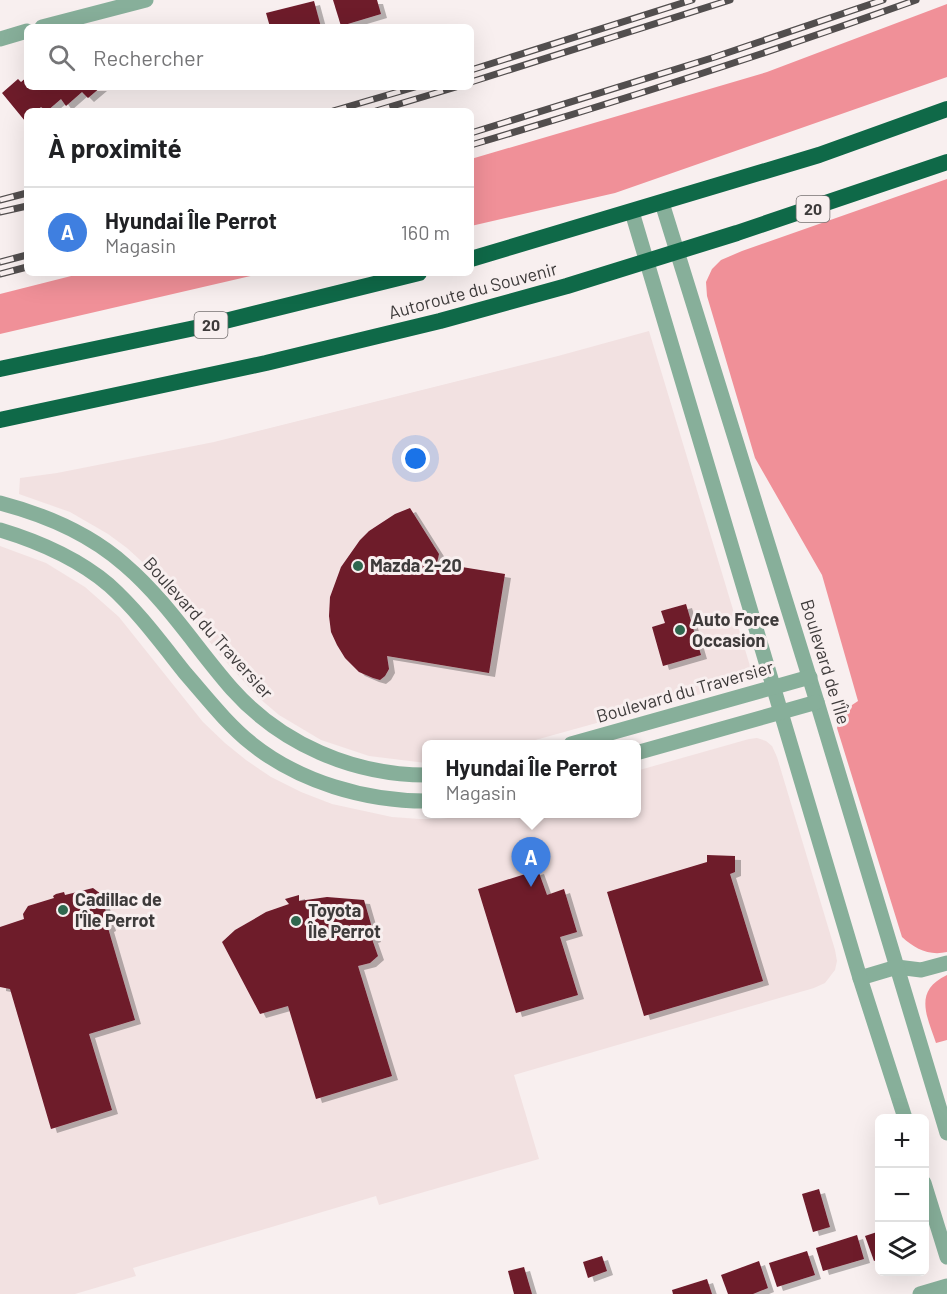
<!DOCTYPE html>
<html lang="fr">
<head>
<meta charset="utf-8">
<style>
  body { margin:0; font-family:Barlow,sans-serif; background:#f6f6f6; color:#202124 }
  .controls { position:absolute; right:18px; bottom:18px; display:grid; overflow:hidden; border-radius:9px; box-shadow:0 6px 24px #0002 }
  .controls button { width:54px; height:54px; display:grid; place-items:center; padding:0; border:0; border-bottom:2px solid #e0e0e0; background:#fff; color:#202124; font:30px sans-serif }
  .you { position:absolute; left:416px; top:459px; width:21px; height:21px; margin:-15px; border:4px solid #fff; border-radius:50%; background:#1a73e8; box-shadow:0 0 0 9px #1a73e833 }
  .badge { display:grid; place-items:center; width:39px; height:39px; border-radius:50%; background:#0f766e; color:#fff; font-size:20px; font-weight:700 }
  .pin { position:absolute; translate:-50% -50px; filter:drop-shadow(0 2px 3px #0008) }
  .pin::after { content:''; position:absolute; top:32px; width:21px; height:18px; background:inherit; clip-path:polygon(0 0,100% 0,50% 100%) }
  .popup { position:absolute; left:422px; top:740px; width:219px; height:78px; box-sizing:border-box; display:grid; place-content:center; border-radius:9px; background:#fff; filter:drop-shadow(0 2px 4px #0005); font-size:20px; white-space:nowrap; color:#757577 }
  .popup b { font-size:22px; color:#202124 }
  .popup::after { content:''; position:absolute; left:50%; top:100%; margin-left:-12px; border:12px solid transparent; border-top-color:#fff }
  .list { margin:0; padding:0; list-style:none }
  h2 { display:flex; justify-content:space-between; align-items:center; height:78px; margin:0; padding:0 24px; font-size:26px }
  h2 small { font-size:20px; font-weight:400; color:#757577 }
  .list li { display:grid; grid-template-columns:39px 1fr auto; gap:18px; align-items:center; box-sizing:border-box; height:90px; padding:0 24px; border-top:2px solid #e0e0e0 }
  .list b { display:block; font-size:22px; white-space:nowrap }
  .list p { margin:0; font-size:20px; white-space:nowrap; color:#757577 }
  .list em { font-size:20px; font-style:normal; color:#757577 }
  .icon { flex:none; width:33px; height:33px; fill:none; stroke:currentColor; stroke-width:2; stroke-linecap:round; stroke-linejoin:round }
  .map { position:relative; flex:none; width:947px; height:1294px; overflow:hidden }
  .search { position:absolute; background:#fff; box-shadow:0 6px 24px #0002; left:24px; top:24px; width:450px; height:66px; display:flex; align-items:center; gap:15px; box-sizing:border-box; padding:0 21px; border-radius:9px; color:#757577; font-size:22px }
  .panel { position:absolute; background:#fff; box-shadow:0 6px 24px #0002; left:24px; top:108px; width:450px; height:168px; border-radius:9px }
  .map>svg:first-child { display:block }
  .built { fill:#f2e1e1 }
  .forest { fill:#f09098 }
  .building { fill:#6e1a2a; filter:url(#shadow) }
  .lines { fill:none; stroke-linecap:round; stroke-linejoin:round }
  .minor { stroke:#87af9a; stroke-width:15 }
  .tertiary { stroke:#87af9a; stroke-width:15 }
  .trunk { stroke:#0f6948; stroke-width:16 }
  .rail-casing { stroke:#524e4e; stroke-width:7 }
  .rail { stroke:#f8efef; stroke-width:4.5; stroke-dasharray:14; stroke-linecap:butt }
  .poi-dot { fill:#2f674e; stroke:#f8efef; stroke-width:2 }
  .labels { text-anchor:middle; stroke-width:6; stroke-linejoin:round; paint-order:stroke }
  .shield { fill:#f8efef; stroke:#767171; stroke-width:1.5 }
  .shield-label { font-size:16px; font-weight:bold; fill:#3e3b3b }
  .street-label { font-size:18px; fill:#3e3b3b; stroke:#f8efef }
  .poi-label { font-size:18px; font-weight:bold; fill:#3e3b3b; stroke:#f8efef; text-anchor:start }
</style>
</head>
<body>
<div class="map">
<svg width="947" height="1294" viewBox="0 0 947 1294">
  <defs>
    <filter id="shadow"><feDropShadow dx="6" dy="4" stdDeviation="0" flood-color="#0004"/></filter>
  </defs>
  <rect width="100%" height="100%" fill="#f8efef"/>
  <g class="built">
    <path d="M649 331 750 666 747 674 737 684 521 744H426V763L369 756 321 740 279 715 259 698 219 654 163 581 127 548 108 534 70 512 19 494 20 478 57 473 214 442 558 356Z"/>
    <path d="M0 546 46 563 85 587 119 617 203 722 225 743 246 760 271 777 301 792 332 804 392 817 420 819H440L478 814H636V771L749 739 757 738 766 741 772 746 777 757 835 950 837 961 835 970 825 983 814 988 514 1075 539 1159 379 1205 376 1196 133 1268 136 1276 75 1294H0Z"/>
  </g>
  <g class="forest">
    <path d="M947 4V77L615 193 471 226V159L767 72Z"/>
    <path d="M947 179V952C929 956 915 949 902 937L837 728 843 711 858 701 822 575 755 458 707 296 706 282 712 269 721 260 742 251Z"/>
    <path d="M83 273H264L0 334V294Z"/>
    <path d="M947 975V1040L936 1043C927 1016 913 991 947 975Z"/>
  </g>
  <g class="building">
    <path d="M333 0H377L381 14 341 26Z"/>
    <path d="M314 1 321 27H270L266 13Z"/>
    <path d="M27 77V87H101L88 98 82 92 66 106 61 99 47 111 41 107 36 111H27L25 121 2 93 18 79 21 82Z"/>
    <path d="M410 508 439 554 437 563 505 574 489 673 387 656 389 669 385 676 380 680 373 678 359 672 345 658 337 645 331 632 329 616 330 597 341 567 360 540 369 531 395 514Z"/>
    <path d="M686 604 701 655 663 666 652 627 665 623 661 611Z"/>
    <path d="M707 855 735 856V872L730 874 763 981 644 1016 607 892 707 862Z"/>
    <path d="M538 870 547 895 564 889 577 932 560 937 578 995 516 1013 478 889Z"/>
    <path d="M93 888 101 894 110 927 108 928 135 1020 89 1034 112 1110 51 1129 10 989 0 987V927L24 919 23 914 28 906 54 898 53 896 56 894 64 892 65 895Z"/>
    <path d="M299 895V901L327 897 364 900 375 938 372 939 378 956 370 963 358 966 392 1076 316 1099 288 1006 260 1014 222 942 235 930 249 922 266 912 289 904 285 899Z"/>
    <path d="M819 1189 830 1227 813 1232 802 1194Z"/>
    <path d="M880 1231V1259L874 1261 865 1236Z"/>
    <path d="M857 1235 864 1259 823 1271 816 1248Z"/>
    <path d="M807 1251 815 1275 777 1287 769 1263Z"/>
    <path d="M602 1256 607 1271 588 1278 583 1262Z"/>
    <path d="M759 1261 768 1288 753 1294H728L721 1275Z"/>
    <path d="M524 1267 532 1294H514L508 1271Z"/>
    <path d="M707 1279 712 1294H673L672 1290Z"/>
  </g>
  <g class="lines">
    <g class="minor">
      <path d="M42 27 146 0"/>
      <path d="M0 39 27 31"/>
      <path d="M860 978 897 967 921 970 947 963"/>
    </g>
    <g class="tertiary">
      <path d="M662 203 817 702 947 1133"/>
      <path d="M632 212 860 978 905 1118"/>
      <path d="M0 503C46 515 89 533 125 565 167 601 196 648 232 689 281 744 353 775 426 775"/>
      <path d="M0 530C40 542 77 558 109 585 138 611 162 644 186 674 207 698 227 724 252 744 300 782 365 801 426 801"/>
      <path d="M571 744 810 677"/>
      <path d="M636 753 817 702"/>
      <path d="M924 1183 947 1257"/>
      <path d="M920 1294 947 1286"/>
    </g>
    <g class="trunk">
      <path d="M471 259 819 155 947 109"/>
      <path d="M0 369 209 325 419 273"/>
      <path d="M0 420 266 363 440 321 567 286 737 233 947 162"/>
    </g>
    <g class="rail-casing">
      <g id="rail">
        <path d="M471 70 692 0"/>
        <path d="M471 82 730 0"/>
        <path d="M333 111 415 87"/>
        <path d="M376 111 456 87"/>
        <path d="M471 133 715 57 883 0"/>
        <path d="M471 145C620 101 769 53 916 0"/>
        <path d="M0 200 27 193"/>
        <path d="M0 212 27 206"/>
        <path d="M0 262 27 255"/>
        <path d="M0 274 27 267"/>
      </g>
    </g>
    <use href="#rail" class="rail"/>
  </g>
  <g class="poi-dot">
    <circle cx="358" cy="566" r="6"/>
    <circle cx="680" cy="630" r="6"/>
    <circle cx="63" cy="910" r="6"/>
    <circle cx="296" cy="921" r="6"/>
  </g>
  <g class="labels">
    <g class="shield">
      <rect x="796.5" y="196" width="33" height="26" rx="4.5"/>
      <rect x="194.5" y="312" width="33" height="26" rx="4.5"/>
    </g>
    <g class="shield-label">
      <text x="813" y="215">20</text>
      <text x="211" y="331">20</text>
    </g>
    <g class="street-label">
      <text transform="translate(473 291) rotate(-15)" y="6">Autoroute du Souvenir</text>
      <text transform="translate(208 628) rotate(48)" y="6">Boulevard du Traversier</text>
      <text transform="translate(825 662) rotate(73)" y="6">Boulevard de l'Île</text>
      <text transform="translate(685 692) rotate(-16)" y="6">Boulevard du Traversier</text>
    </g>
    <g class="poi-label">
      <text x="370" y="572">Mazda 2-20</text>
      <text x="692" y="626">Auto Force<tspan x="692" dy="21">Occasion</tspan></text>
      <text x="75" y="906">Cadillac de<tspan x="75" dy="21">l'Île Perrot</tspan></text>
      <text x="308" y="917">Toyota<tspan x="308" dy="21">Île Perrot</tspan></text>
    </g>
  </g>
</svg>
<div class="controls">
<button>+</button>
<button>−</button>
<button><svg class="icon" aria-label="layers" viewBox="0 0 24 24"><path d="M12 4l9 5-9 5-9-5zM3 14l9 5 9-5"/></svg></button>
</div>
<div class="you"></div>
<div class="pin badge" style="left:531px;top:887px;background:#3f7fe0">A</div>
<div class="popup"><b>Hyundai Île Perrot</b>Magasin</div>
<div class="search"><svg class="icon" aria-label="search" viewBox="0 0 24 24"><circle cx="10" cy="10" r="6"/><path d="M15 15l6 6"/></svg>Rechercher</div>
<section class="panel">
<h2>À proximité<small></small></h2>
<ul class="list">
<li><span class="badge" style="background:#3f7fe0">A</span><div><b>Hyundai Île Perrot</b><p>Magasin</p></div><em>160 m</em></li>
</ul>
</section>
</div>
</body>
</html>
